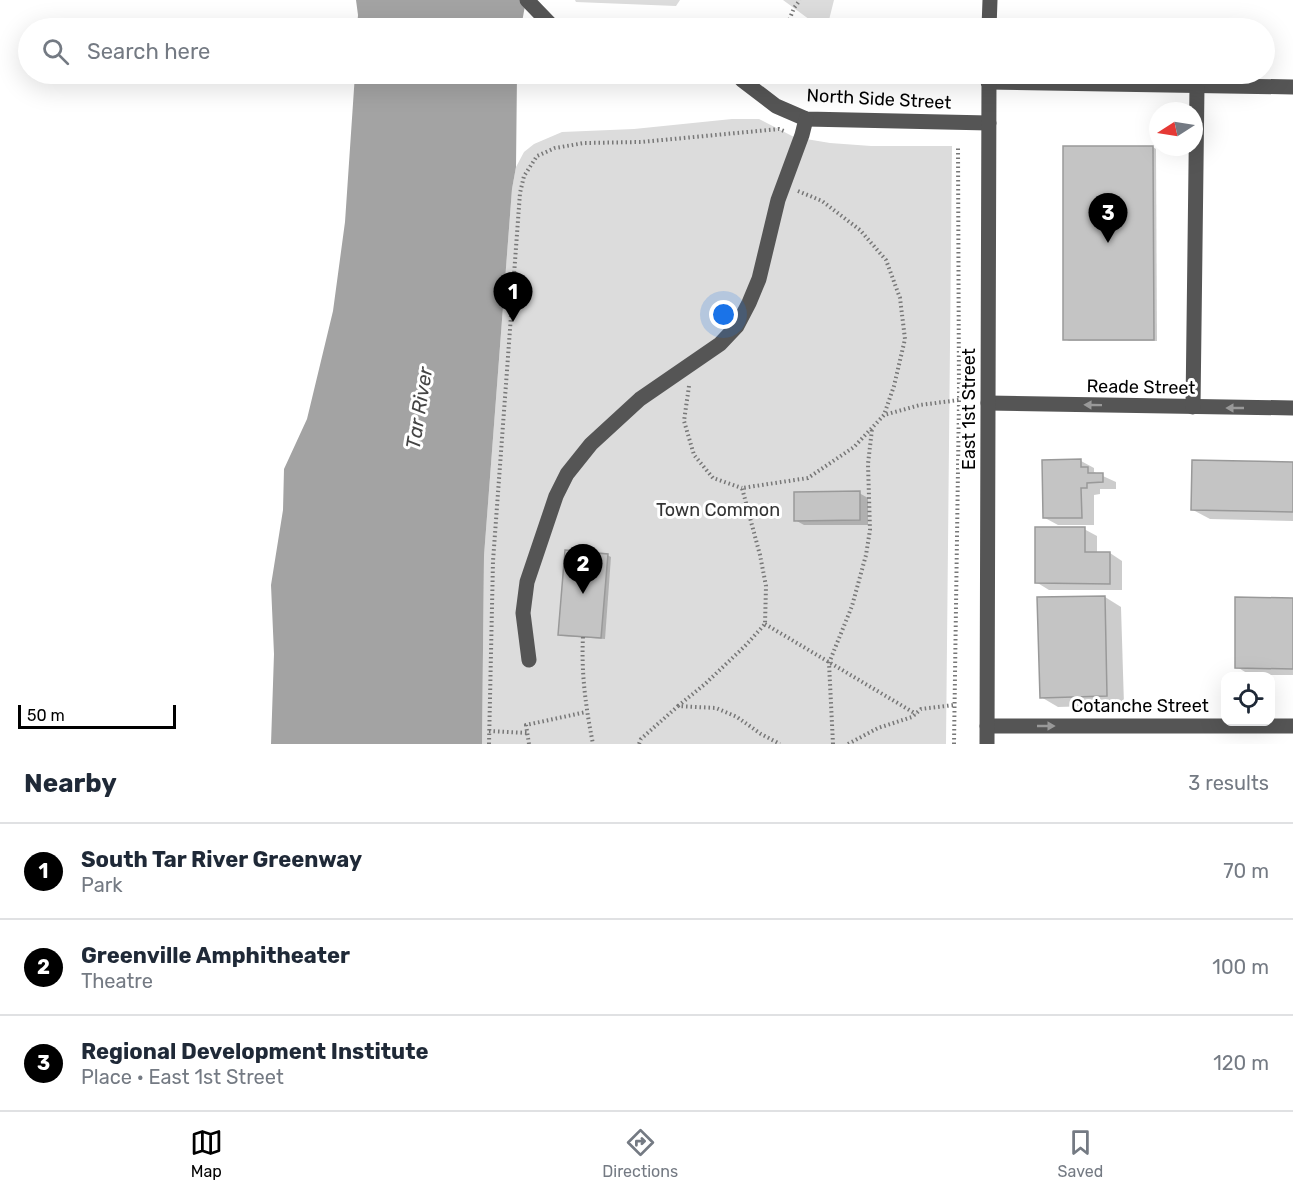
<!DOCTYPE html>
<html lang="en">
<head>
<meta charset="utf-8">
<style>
  body { margin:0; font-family:Rubik,sans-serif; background:#f2f2f3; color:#1f2937 }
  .controls { position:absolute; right:18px; bottom:18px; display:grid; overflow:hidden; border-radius:12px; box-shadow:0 6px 24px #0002 }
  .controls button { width:54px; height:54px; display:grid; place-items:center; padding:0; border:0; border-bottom:2px solid #e0e1e3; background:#fff; color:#1f2937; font:30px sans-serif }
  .compass { position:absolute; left:1149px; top:102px; width:54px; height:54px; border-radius:50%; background:#fff; box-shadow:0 6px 24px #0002; rotate:258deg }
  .scale { position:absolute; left:18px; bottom:15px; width:158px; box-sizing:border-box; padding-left:6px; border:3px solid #000; border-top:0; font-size:16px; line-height:21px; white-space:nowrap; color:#000; -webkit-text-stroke:4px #fff; paint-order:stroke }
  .you { position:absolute; left:724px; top:315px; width:21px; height:21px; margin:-15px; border:4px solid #fff; border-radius:50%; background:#1a73e8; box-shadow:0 0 0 9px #1a73e833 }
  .badge { display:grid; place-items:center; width:39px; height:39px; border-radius:50%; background:#000; color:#fff; font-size:20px; font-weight:700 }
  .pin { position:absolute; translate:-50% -50px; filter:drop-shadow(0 2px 3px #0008) }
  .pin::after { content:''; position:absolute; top:32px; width:21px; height:18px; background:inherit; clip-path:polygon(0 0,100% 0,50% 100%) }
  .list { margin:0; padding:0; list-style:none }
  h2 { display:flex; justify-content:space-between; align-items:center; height:78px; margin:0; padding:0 24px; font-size:26px }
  h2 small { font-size:20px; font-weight:400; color:#747a83 }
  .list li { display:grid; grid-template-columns:39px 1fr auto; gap:18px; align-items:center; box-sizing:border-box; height:96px; padding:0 24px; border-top:2px solid #e0e1e3 }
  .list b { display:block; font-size:22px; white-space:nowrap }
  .list p { margin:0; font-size:20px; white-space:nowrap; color:#747a83 }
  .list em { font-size:20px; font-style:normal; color:#747a83 }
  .icon { flex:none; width:33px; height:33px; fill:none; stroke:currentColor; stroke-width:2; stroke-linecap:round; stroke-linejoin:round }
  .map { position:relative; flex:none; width:1293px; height:744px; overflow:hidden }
  .search { position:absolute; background:#fff; box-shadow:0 6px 24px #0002; left:18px; right:18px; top:18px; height:66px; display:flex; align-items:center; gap:15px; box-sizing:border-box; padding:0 21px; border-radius:33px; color:#747a83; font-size:22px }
  .sheet { height:366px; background:#fff }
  nav { display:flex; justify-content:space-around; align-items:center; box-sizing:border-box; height:84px; border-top:2px solid #e0e1e3; background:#fff; font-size:16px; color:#747a83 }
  nav a { display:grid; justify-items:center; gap:3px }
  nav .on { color:#000 }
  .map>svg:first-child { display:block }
  .green { fill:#dcdcdc }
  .water { fill:#a3a3a3 }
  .shadow { fill:#0003 }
  .building { fill:#c4c4c4; stroke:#999; stroke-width:1.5 }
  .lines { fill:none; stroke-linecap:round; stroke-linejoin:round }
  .path { stroke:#777; stroke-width:4; stroke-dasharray:1.5 3; stroke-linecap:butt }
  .minor { stroke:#555; stroke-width:15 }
  .oneway { fill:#999 }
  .labels { text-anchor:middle; stroke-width:6; stroke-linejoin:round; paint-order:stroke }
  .street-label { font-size:18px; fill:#000; stroke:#fff }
  .park-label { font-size:18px; fill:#333; stroke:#fff }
  .water-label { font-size:20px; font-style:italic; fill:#444; stroke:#fff }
</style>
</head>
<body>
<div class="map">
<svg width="1293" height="744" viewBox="0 0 1293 744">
  <rect width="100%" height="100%" fill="#fff"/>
  <g class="green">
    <path d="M575 0H680L676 6 576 2Z"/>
    <path d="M783 0H834L827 28H821Z"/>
    <path d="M732 119H759L794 137 830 143 871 146H952L946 744H482L484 556 512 189 516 167 524 152 534 144 562 132 634 129Z"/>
  </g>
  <g class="water">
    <path d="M356 0H526L521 28H357L358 15Z"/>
    <path d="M355 74H517L516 167 512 189 484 556 482 744H271L274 654 271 585 283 510 284 469 307 419 333 311 345 222Z"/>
  </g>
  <g class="shadow">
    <path d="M1153 147 1156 149 1157 341H1069L1065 339Z"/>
    <path d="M1081 461 1094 468V472L1116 482V489H1100V494L1094 495V525H1058L1045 518Z"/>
    <path d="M1293 463V521L1210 519 1193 510Z"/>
    <path d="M859 493 868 498V525H804L795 520Z"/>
    <path d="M1084 529 1097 536V553H1110L1122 561V590H1049L1036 582Z"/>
    <path d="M607 555 611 557 605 639 563 636 559 634Z"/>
    <path d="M1105 597 1121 607 1124 705 1058 707 1041 697Z"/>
    <path d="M1293 599V675H1250L1237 667Z"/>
  </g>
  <g class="building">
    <path d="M1063 146H1153L1154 340H1063Z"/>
    <path d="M1081 459V467H1088V473H1103V482L1087 483V488H1081L1082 518H1043L1042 460Z"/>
    <path d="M1192 460 1293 462V512L1191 510Z"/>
    <path d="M860 491V520L794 521V492Z"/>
    <path d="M1035 527H1085V552H1110V584L1035 583Z"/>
    <path d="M565 550 608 554 601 638 558 635Z"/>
    <path d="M1105 596 1107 696 1040 698 1037 597Z"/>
    <path d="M1235 597 1293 598V669L1235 668Z"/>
  </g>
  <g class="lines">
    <g class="path">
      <path d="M786 28 794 8 800 0"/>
      <path d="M798 191 822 201 860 230 886 260 900 298 905 339 894 386 884 415"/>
      <path d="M689 386 684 421 694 455 713 478 742 488"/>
      <path d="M765 624 916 714"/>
      <path d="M583 637C581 673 586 709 593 744"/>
      <path d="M678 706 705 684 745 646 765 624 766 586 760 555 742 488 808 478 854 447 884 415 920 405 959 400"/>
      <path d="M489 731 528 733"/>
      <path d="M489 744 493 561 520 193 524 176 537 156 555 148 584 143 641 142 779 129 784 131"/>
      <path d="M529 744 526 725 586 712"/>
      <path d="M639 744 641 739 678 706 716 708 737 717 761 734 780 744"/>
      <path d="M833 744 829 663 852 606 866 555 870 530 868 464 872 429"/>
      <path d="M848 744 878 728 912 717 921 709 954 705"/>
      <path d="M954 744 959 400 958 146"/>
    </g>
    <g class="minor">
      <path d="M527 0 554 28"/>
      <path d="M989 28 990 0"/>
      <path d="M742 80 776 106 806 119 989 123"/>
      <path d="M988 82 1293 87"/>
      <path d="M988 403 1293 408"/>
      <path d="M1193 407 1197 86"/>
      <path d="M529 660 523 613 527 582 556 496 567 474 591 444 640 399 720 344 737 326 749 303 759 279 778 200 802 135 806 119"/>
      <path d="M987 726H1293"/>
      <path d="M987 744 989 74"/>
    </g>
  </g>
  <defs><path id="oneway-solid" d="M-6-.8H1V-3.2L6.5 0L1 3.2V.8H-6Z" transform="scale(1.5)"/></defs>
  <g class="oneway">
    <use href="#oneway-solid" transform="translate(1093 405) rotate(-179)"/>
    <use href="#oneway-solid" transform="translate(1235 408) rotate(-180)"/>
    <use href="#oneway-solid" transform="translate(1046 726)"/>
  </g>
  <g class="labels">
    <g class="street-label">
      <text transform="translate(879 99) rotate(3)" y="6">North Side Street</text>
      <text transform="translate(1141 387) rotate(1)" y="6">Reade Street</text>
      <text transform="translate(969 409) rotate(-90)" y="6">East 1st Street</text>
      <text x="1140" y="712">Cotanche Street</text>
    </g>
    <g class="park-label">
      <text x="718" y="516">Town Common</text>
    </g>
    <g class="water-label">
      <text transform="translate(419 408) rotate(-81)" y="7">Tar River</text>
    </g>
  </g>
</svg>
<div class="controls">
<button><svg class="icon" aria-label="locate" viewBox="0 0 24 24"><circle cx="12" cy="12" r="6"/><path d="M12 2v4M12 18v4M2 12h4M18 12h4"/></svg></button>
</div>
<svg class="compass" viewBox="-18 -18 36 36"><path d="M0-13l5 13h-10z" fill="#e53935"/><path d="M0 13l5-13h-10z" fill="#747a83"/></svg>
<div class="scale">50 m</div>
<div class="you"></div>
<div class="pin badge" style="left:513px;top:322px">1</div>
<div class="pin badge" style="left:583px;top:594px">2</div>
<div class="pin badge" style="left:1108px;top:243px">3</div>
<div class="search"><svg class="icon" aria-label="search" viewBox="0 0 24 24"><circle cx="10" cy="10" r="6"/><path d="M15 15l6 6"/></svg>Search here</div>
</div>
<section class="sheet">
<h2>Nearby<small>3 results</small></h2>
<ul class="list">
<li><span class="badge">1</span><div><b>South Tar River Greenway</b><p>Park</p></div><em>70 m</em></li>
<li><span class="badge">2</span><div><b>Greenville Amphitheater</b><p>Theatre</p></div><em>100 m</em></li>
<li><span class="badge">3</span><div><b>Regional Development Institute</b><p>Place · East 1st Street</p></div><em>120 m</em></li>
</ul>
</section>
<nav>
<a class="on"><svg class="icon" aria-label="map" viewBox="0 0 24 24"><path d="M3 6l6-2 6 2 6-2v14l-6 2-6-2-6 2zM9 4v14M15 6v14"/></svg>Map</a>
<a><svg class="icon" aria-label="directions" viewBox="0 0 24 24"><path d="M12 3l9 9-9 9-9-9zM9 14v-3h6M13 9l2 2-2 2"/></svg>Directions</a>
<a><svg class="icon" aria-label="saved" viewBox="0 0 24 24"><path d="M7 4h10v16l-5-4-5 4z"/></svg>Saved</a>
</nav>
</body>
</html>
